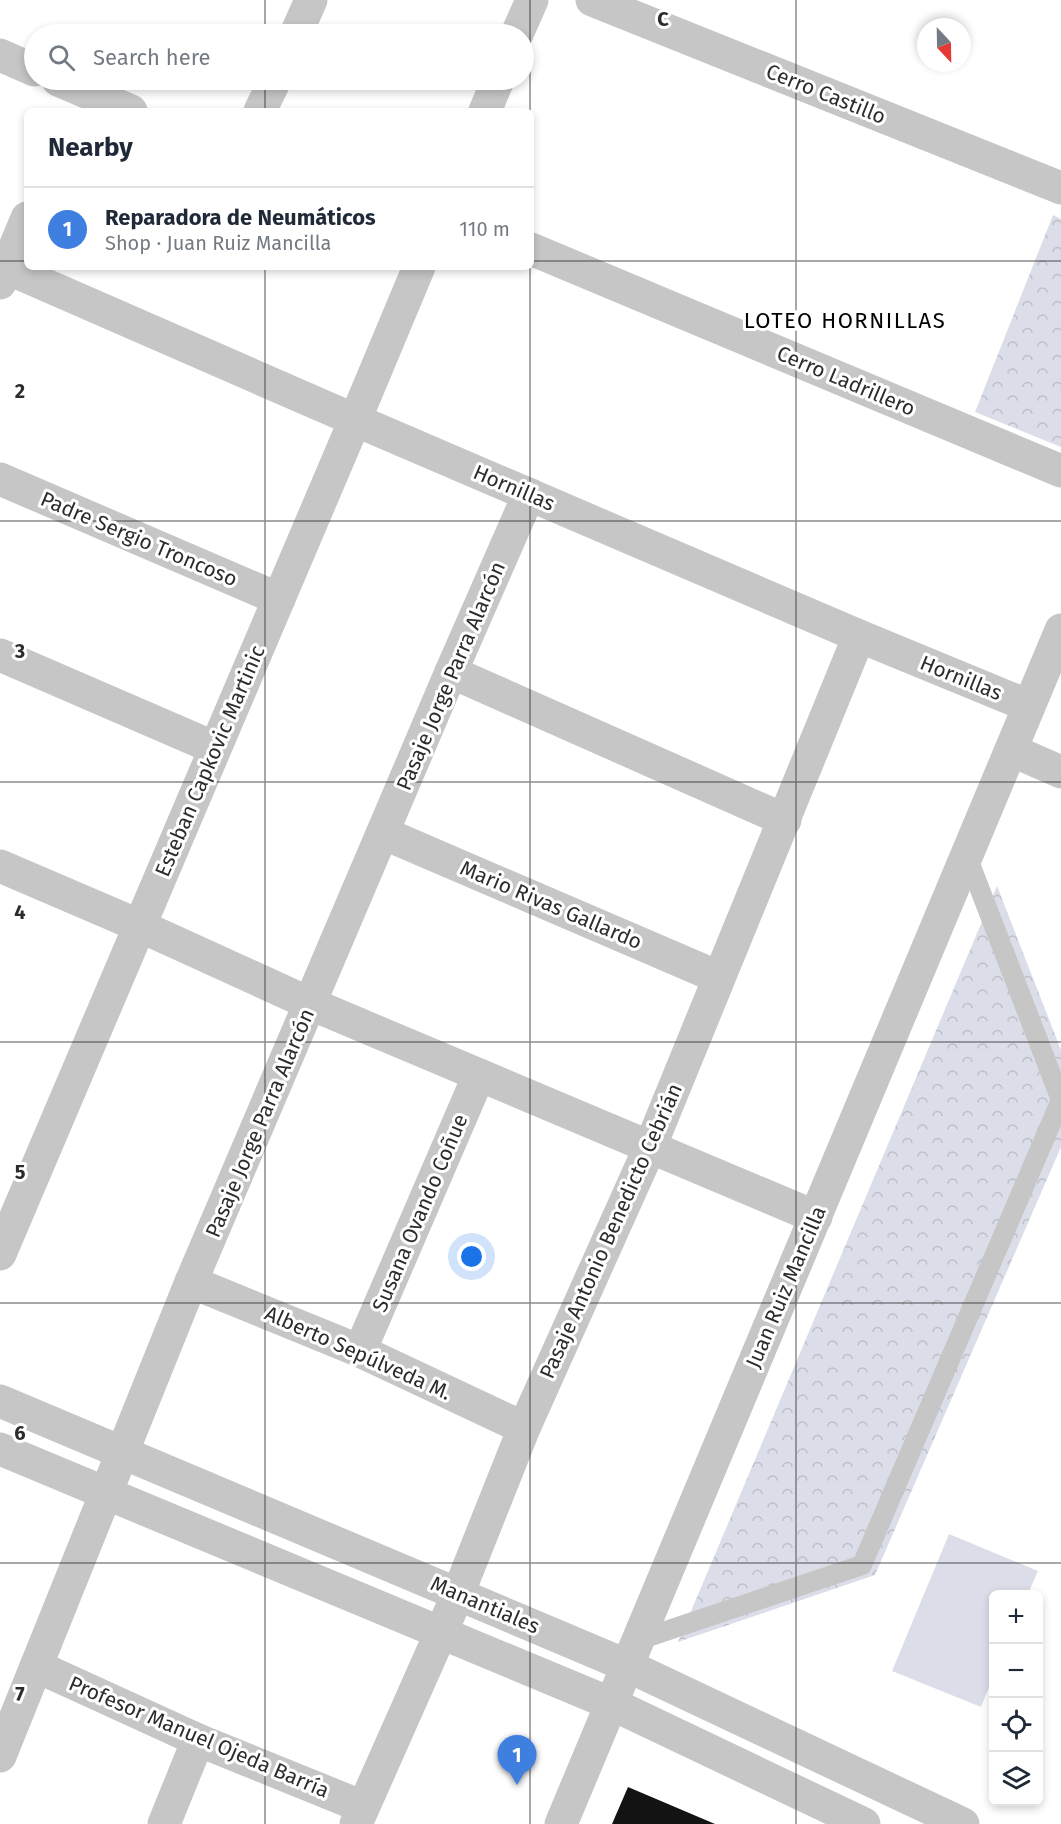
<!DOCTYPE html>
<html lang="en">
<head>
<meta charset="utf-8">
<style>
  body { margin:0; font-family:"Fira Sans",sans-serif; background:#f2f2f3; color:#1f2937 }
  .controls { position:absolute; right:18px; bottom:18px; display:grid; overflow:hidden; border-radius:9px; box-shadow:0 3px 9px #0003 }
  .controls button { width:54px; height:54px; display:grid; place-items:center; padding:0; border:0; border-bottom:2px solid #e0e1e3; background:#fff; color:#1f2937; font:30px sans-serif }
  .compass { position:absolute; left:917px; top:18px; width:54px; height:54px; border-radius:50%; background:#fff; box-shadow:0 3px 9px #0003; rotate:158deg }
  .you { position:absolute; left:472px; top:1257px; width:21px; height:21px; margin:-15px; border:4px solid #fff; border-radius:50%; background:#1a73e8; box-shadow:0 0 0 9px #1a73e833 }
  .badge { display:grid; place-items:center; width:39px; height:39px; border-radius:50%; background:#2f744b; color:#fff; font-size:20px; font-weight:700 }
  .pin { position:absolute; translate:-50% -50px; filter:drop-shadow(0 2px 3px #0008) }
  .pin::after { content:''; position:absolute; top:32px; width:21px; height:18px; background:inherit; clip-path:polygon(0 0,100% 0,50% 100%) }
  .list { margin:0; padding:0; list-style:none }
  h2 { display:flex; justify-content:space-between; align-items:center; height:78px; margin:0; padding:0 24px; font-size:26px }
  h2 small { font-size:20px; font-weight:400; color:#747a83 }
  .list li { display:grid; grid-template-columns:39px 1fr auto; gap:18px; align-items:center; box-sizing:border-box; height:84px; padding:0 24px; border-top:2px solid #e0e1e3 }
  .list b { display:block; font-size:22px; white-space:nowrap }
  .list p { margin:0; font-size:20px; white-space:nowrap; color:#747a83 }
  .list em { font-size:20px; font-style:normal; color:#747a83 }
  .icon { flex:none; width:33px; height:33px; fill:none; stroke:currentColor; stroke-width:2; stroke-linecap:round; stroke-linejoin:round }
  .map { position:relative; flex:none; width:1061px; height:1824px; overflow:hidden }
  .search { position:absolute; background:#fff; box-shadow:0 3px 9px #0003; left:24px; top:24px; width:510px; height:66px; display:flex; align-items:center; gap:15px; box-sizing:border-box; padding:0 21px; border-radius:33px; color:#747a83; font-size:22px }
  .panel { position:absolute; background:#fff; box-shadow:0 3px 9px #0003; left:24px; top:108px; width:510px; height:162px; border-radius:9px }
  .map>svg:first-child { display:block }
  .forest { fill:url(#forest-crowns) }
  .garden { fill:#dbdee9 }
  .building { fill:#131313 }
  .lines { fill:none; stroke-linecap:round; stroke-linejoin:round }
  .service { stroke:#c6c6c6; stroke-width:20 }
  .minor { stroke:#c6c6c6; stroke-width:33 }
  .tertiary { stroke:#c6c6c6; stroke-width:33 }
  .grid { fill:none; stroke:#2c2c2c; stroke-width:1.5; stroke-opacity:0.55 }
  .labels { text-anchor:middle; stroke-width:6; stroke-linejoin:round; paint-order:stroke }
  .street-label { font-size:21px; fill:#2c2c2c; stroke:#fff }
  .neighbourhood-label { font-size:22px; letter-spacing:1.5px; fill:#000; stroke:#fff }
  .grid-label { font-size:20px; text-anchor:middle; font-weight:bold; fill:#2c2c2c; stroke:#fff; stroke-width:6; stroke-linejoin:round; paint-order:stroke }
</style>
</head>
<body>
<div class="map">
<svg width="1061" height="1824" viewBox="0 0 1061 1824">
  <defs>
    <pattern id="forest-crowns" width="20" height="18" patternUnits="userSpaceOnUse" patternTransform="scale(1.5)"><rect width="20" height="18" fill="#dbdee9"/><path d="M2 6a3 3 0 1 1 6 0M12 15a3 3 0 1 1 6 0" fill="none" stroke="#bcbfc8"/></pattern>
  </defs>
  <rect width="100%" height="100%" fill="#fff"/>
  <g class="forest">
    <path d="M1053 215 1061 219V447L975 412Z"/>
    <path d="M997 886 1061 1050V1147L875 1575 678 1642Z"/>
  </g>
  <path class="garden" d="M949 1534 1038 1571 1028 1594H994L993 1677 981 1707 892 1671Z"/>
  <path class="building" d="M628 1787 715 1824H612Z"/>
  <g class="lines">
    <path class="service" d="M639 1640 862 1565 1061 1100 967 856"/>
    <g class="minor">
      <path d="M592 0 1061 188"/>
      <path d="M296 34 311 0"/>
      <path d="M517 34 532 0"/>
      <path d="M0 55 34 70"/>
      <path d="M58 80 131 111"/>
      <path d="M260 111 275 80"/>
      <path d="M485 111 498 80"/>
      <path d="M531 249 1061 471"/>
      <path d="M419 267 355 420 859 636 1029 706"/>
      <path d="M0 283 27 218"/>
      <path d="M0 479 279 599"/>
      <path d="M0 655 215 748"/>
      <path d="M451 672 785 820"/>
      <path d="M1011 750 1061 772"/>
      <path d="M383 833 718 977"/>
      <path d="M0 866 140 926 311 1004 816 1217"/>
      <path d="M191 1282 360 1351 524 1428"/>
      <path d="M360 1351 479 1075"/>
      <path d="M0 1401 628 1666 963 1824"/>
      <path d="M0 1449 612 1704 864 1824"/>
      <path d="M36 1666 198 1740 363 1807"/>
      <path d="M0 1756 191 1282 451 672 529 494"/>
      <path d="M164 1824 198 1740"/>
      <path d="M356 1824 458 1594 524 1428 650 1147 859 636"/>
      <path d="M561 1824 1061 630"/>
    </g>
    <path class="tertiary" d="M0 265 355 420 0 1254"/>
  </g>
  <path class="grid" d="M265 0V34M530 0V111M796 0V1824M265 80V111M0 261H27M531 261H1061M265 267V1824M530 267V1824M0 521H1061M0 782H1061M0 1042H1061M0 1303H1061M0 1563H1061"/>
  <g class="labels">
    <g class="street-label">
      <text transform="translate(826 94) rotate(22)" y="7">Cerro Castillo</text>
      <text transform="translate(846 381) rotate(23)" y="7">Cerro Ladrillero</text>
      <text transform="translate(514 488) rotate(23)" y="7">Hornillas</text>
      <text transform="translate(139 539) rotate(23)" y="7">Padre Sergio Troncoso</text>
      <text transform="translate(451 676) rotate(-67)" y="7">Pasaje Jorge Parra Alarcón</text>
      <text transform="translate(961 678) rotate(22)" y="7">Hornillas</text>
      <text transform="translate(210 761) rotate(-67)" y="7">Esteban Capkovic Martinic</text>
      <text transform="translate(551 905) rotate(23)" y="7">Mario Rivas Gallardo</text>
      <text transform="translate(260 1123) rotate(-67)" y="7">Pasaje Jorge Parra Alarcón</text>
      <text transform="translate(420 1213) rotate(-67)" y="7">Susana Ovando Coñue</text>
      <text transform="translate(611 1231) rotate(-66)" y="7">Pasaje Antonio Benedicto Cebrián</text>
      <text transform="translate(786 1287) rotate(-67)" y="7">Juan Ruiz Mancilla</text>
      <text transform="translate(358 1353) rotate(24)" y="7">Alberto Sepúlveda M.</text>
      <text transform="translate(485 1605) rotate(23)" y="7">Manantiales</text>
      <text transform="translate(199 1737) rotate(23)" y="7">Profesor Manuel Ojeda Barría</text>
    </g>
    <g class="neighbourhood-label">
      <text x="845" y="328">LOTEO HORNILLAS</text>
    </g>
  </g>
  <g class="grid-label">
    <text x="663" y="26">C</text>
    <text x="20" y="398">2</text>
    <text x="20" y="658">3</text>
    <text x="20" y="919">4</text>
    <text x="20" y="1179">5</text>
    <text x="20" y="1440">6</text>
    <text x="20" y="1701">7</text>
  </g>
</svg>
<div class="controls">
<button>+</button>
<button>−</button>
<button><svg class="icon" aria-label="locate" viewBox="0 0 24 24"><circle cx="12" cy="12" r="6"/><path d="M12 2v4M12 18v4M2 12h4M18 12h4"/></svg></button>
<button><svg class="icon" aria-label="layers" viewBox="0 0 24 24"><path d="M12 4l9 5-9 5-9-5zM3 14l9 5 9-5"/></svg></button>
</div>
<svg class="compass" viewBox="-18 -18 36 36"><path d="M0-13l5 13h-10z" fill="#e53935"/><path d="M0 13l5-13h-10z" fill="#747a83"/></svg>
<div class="you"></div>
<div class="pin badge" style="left:517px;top:1785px;background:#3f7fe0">1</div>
<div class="search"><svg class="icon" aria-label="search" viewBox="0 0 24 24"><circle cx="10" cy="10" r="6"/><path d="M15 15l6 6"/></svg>Search here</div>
<section class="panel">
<h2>Nearby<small></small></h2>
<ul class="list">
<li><span class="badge" style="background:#3f7fe0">1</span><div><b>Reparadora de Neumáticos</b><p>Shop · Juan Ruiz Mancilla</p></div><em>110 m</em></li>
</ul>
</section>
</div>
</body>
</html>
